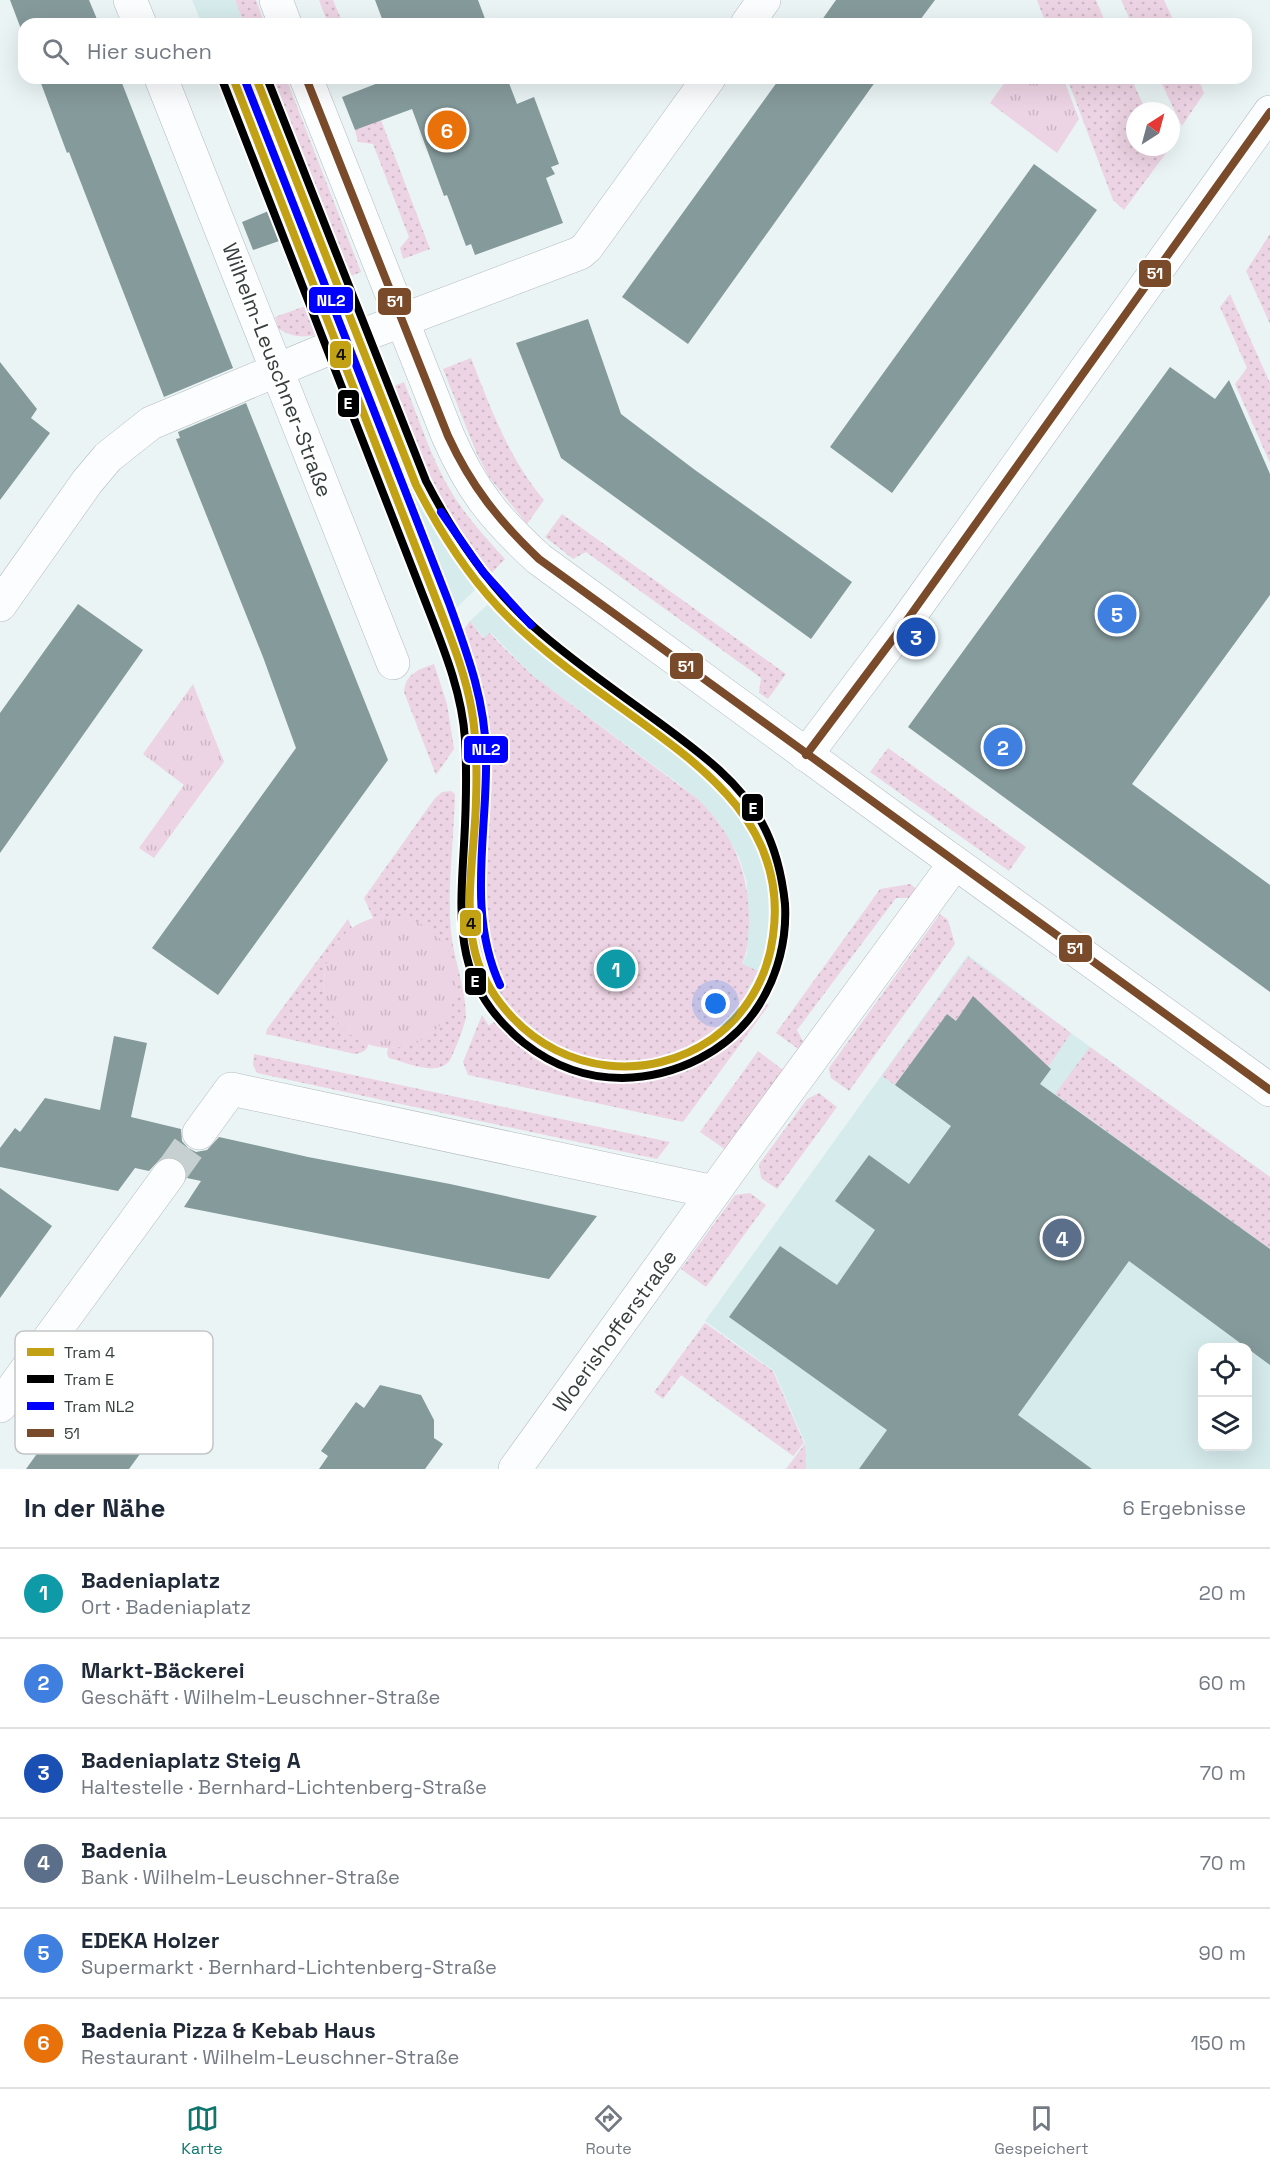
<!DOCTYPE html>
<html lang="de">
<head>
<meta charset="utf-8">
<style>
  body { margin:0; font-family:"Space Grotesk",sans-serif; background:#f6f6f7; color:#1f2937 }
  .controls { position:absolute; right:18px; bottom:18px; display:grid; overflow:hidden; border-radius:12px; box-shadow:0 6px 24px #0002 }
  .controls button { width:54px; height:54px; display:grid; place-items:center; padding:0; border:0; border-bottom:2px solid #e0e1e3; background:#fff; color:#1f2937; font:30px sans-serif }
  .compass { position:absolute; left:1126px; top:102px; width:54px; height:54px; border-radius:50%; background:#fff; box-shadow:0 6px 24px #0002; rotate:36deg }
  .you { position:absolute; left:716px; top:1004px; width:21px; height:21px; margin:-15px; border:4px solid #fff; border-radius:50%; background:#1a73e8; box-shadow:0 0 0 9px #1a73e833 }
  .badge { display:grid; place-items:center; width:39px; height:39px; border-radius:50%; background:#0f766e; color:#fff; font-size:20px; font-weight:700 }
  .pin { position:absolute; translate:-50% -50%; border:3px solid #fff; box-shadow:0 2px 6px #0006 }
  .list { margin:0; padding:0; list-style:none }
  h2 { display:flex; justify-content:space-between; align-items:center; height:78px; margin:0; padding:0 24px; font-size:26px }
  h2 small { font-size:20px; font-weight:400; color:#747a83 }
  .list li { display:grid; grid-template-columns:39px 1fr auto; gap:18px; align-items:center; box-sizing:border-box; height:90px; padding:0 24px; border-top:2px solid #e0e1e3 }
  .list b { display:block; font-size:22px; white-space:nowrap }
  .list p { margin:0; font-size:20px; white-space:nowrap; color:#747a83 }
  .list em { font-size:20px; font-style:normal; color:#747a83 }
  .icon { flex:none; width:33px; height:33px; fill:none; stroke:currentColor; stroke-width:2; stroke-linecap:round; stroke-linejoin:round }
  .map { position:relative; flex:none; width:1270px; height:1469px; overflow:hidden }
  .search { position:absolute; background:#fff; box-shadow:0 6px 24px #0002; left:18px; right:18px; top:18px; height:66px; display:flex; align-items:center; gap:15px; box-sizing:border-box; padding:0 21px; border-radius:18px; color:#747a83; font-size:22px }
  .sheet { height:618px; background:#fff }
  nav { display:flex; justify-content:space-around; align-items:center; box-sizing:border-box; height:84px; border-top:2px solid #e0e1e3; background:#fff; font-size:16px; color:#747a83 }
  nav a { display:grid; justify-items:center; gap:3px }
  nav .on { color:#0f766e }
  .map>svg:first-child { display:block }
  .built { fill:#d6ebec; fill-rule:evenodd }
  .grass { fill:url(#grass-dots) }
  .park { fill:url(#park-tufts) }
  .building { fill:#859a9b }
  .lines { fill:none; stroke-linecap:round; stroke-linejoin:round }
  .minor-tunnel { stroke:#c6d0d0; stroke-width:33; stroke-dasharray:33 16; stroke-linecap:butt }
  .minor-casing { stroke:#b4bbbc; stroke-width:34 }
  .tertiary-casing { stroke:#b4bbbc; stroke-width:34 }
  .minor { stroke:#fcfdfe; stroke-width:33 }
  .tertiary { stroke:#fcfdfe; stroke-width:33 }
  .bus-1-casing { stroke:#fff; stroke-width:12 }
  .bus-1 { stroke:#7a4b2a; stroke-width:8 }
  .tram-1-casing { stroke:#fff; stroke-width:12 }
  .tram-2-casing { stroke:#fff; stroke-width:12 }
  .tram-3-casing { stroke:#fff; stroke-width:12 }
  .tram-1 { stroke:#c3a115; stroke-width:8 }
  .tram-2 { stroke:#000; stroke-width:8 }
  .tram-3 { stroke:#00f; stroke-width:8 }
  .labels { text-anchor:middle; stroke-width:6; stroke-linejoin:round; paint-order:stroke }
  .street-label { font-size:21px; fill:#363e3e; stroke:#fff }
  .key { fill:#fff; stroke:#c3c5c5; stroke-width:1.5 }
  .key-label { font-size:16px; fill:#363e3e }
  .line-badge { stroke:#fff; stroke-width:2 }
  .badge-label { font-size:16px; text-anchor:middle; font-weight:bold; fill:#fff }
  .pale-badge-label { font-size:16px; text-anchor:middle; font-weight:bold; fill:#111 }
</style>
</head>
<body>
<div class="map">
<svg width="1270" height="1469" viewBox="0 0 1270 1469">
  <defs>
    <pattern id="grass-dots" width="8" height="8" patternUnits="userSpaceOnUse" patternTransform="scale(1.5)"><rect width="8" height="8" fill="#edd4e4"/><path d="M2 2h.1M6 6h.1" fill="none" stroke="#ccb7c5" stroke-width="1.8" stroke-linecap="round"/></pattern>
    <pattern id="park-tufts" width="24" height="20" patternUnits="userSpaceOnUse" patternTransform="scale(1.5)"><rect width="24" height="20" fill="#edd4e4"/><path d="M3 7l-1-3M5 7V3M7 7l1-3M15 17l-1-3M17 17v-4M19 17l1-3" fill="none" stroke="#ccb7c5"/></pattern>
  </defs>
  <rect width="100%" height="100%" fill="#eaf4f5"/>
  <g class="built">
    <path d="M192 0H235L244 24H202Z"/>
    <path d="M224 78H265L340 272 308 285Z"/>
    <path d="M372 352 430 495 455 537 485 580 454 610 435 636 335 366Z"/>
    <path d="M499 594 525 622 567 658 701 756 729 780 734 775 748 791 763 814 780 850 790 900 791 921 786 957 766 1003 747 990 742 964 747 954V883L739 857 719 823 699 800 679 784 532 675 491 633 484 638 470 621Z"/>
    <path d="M968 955 1071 1033 1270 1177V1469H786L805 1443 774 1371 705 1321ZM1202 1348H1248V1446H1202Z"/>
  </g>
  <g class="grass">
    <path d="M235 0H256L265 24H244Z"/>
    <path d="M319 0H333L343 24H328Z"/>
    <path d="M1037 0H1096L1106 24H1046Z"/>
    <path d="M1121 0H1164L1175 24H1132Z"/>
    <path d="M265 78H286L361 272 344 279Z"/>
    <path d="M1067 78H1131L1146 111H1135V147H1163L1166 153 1124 210 1113 200Z"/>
    <path d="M1159 78H1198L1204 93 1182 126Z"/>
    <path d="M381 120 430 249 403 259 400 248 409 237 373 144 358 142 355 130Z"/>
    <path d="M1270 234V324L1246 271Z"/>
    <path d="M1230 294 1270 383V463L1235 384 1247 368 1220 307Z"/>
    <path d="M311 304 322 334C304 337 296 339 279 329L275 317Z"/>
    <path d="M471 358C491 409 508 457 544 500L527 524 489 477 477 454 443 369Z"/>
    <path d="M404 382C420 421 432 462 455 498 469 520 488 540 505 559L485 580C465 552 444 524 429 493 413 459 400 424 386 389Z"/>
    <path d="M562 514 786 674 768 699 759 693 761 678 586 552 573 559 545 537Z"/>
    <path d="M470 621 483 638 490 633 501 645 532 675 699 800C734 836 749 872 749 922 748 937 748 951 742 964L758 971 747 990 769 1005 683 1122 468 1075 463 1062 482 1015 489 1026 499 1017 480 984 471 963 467 943 463 904 471 785V745L465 706 450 649Z"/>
    <path d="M434 664 447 704 454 749 436 775 404 692C405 674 419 669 434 664Z"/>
    <path d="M888 748 1026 847 1009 871 870 772Z"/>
    <path d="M451 791 455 794C454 840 447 886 451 932 454 961 466 988 466 1017 465 1025 454 1053 450 1060 437 1078 406 1062 389 1058L387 1054 388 1048C485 1041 472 904 373 918L364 898 435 798 442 792Z"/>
    <path d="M910 884 918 890 912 898H896L797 1030 805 1045 801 1051 776 1033 880 889Z"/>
    <path d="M940 914 948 920 955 944 849 1091 831 1078 829 1068Z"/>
    <path d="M348 919 352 928C308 963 318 1022 368 1044 368 1051 361 1053 355 1054L266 1034 267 1029Z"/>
    <path d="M968 957 1071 1033 1048 1067 973 997 956 1021 947 1014 895 1085 882 1076Z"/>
    <path d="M1090 1047 1270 1177V1249L1055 1094Z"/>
    <path d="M758 1051 783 1070 726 1150 700 1132Z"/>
    <path d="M254 1054 670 1142 657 1159 257 1073 253 1065Z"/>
    <path d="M819 1093 837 1107 777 1189 761 1178 759 1164 807 1099Z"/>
    <path d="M750 1193 766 1205 706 1287 681 1269 735 1195Z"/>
    <path d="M705 1323 773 1371 804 1443 793 1456 681 1375 663 1399 654 1392Z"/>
    <path d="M805 1444 806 1469H786Z"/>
  </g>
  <g class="park">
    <path d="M1008 78H1063L1079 119 1057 153 990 103Z"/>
    <path d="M193 684 224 762 154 858 139 848 184 785 143 754Z"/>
    <circle cx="390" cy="982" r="66"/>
  </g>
  <g class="building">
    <path d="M10 0H89L99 24H24V37Z"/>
    <path d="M375 0H478L487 24H384Z"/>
    <path d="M836 0H935L917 24H819Z"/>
    <path d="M39 78H120L233 368 164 397 69 152 67 153Z"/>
    <path d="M391 78H507L517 104 534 97 559 164 551 167 555 174 546 178 563 223 475 255 471 244 466 246 447 195 444 196 412 109 355 130 342 97Z"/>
    <path d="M780 78H878L688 344 622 297Z"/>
    <path d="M1034 164 1097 210 892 493 830 447Z"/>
    <path d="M271 210 282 240 253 250 242 222Z"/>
    <path d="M588 319 621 414 695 470 852 582 811 639 561 458 516 343Z"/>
    <path d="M0 362 37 409 31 418 50 433 0 500Z"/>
    <path d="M1170 367 1215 399 1229 380 1270 474V595L1132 784 1270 885V992L908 727Z"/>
    <path d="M246 403 388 760 218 995 152 948 296 748 263 657 176 439 180 438 178 432Z"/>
    <path d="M78 604 143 650 0 853V713Z"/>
    <path d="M973 996 1051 1069 1040 1084 1270 1249V1365L1129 1261 1018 1415 1092 1469H859L887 1430 729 1317 780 1246 837 1285 875 1230 835 1201 869 1155 909 1184 951 1126 895 1085 947 1014 956 1021Z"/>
    <path d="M114 1036 147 1043 131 1117 181 1129 182 1141 188 1148 196 1152 207 1150 219 1137 308 1157 450 1184 597 1216 549 1279 184 1207 201 1181 187 1178 186 1167 180 1160 172 1156 161 1158 149 1171 135 1168 118 1191 0 1167V1148L15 1128 20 1132 45 1098 100 1110Z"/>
    <path d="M0 1188 52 1226 0 1298Z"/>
    <path d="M147 1337 179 1342 207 1362 129 1469H26L118 1341 135 1353Z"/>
    <path d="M380 1385 421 1395 434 1420V1438L443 1444 425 1469H319L328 1456 321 1451 356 1402 364 1408Z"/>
  </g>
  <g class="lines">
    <path class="minor-tunnel" d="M169 1175 199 1133"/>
    <g class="minor-casing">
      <g id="minor">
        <path d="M130 0 140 24"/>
        <path d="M747 24 764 0"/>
        <path d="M161 78 393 663"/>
        <path d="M0 605 87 482 108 457 151 423 337 345 580 253 587 247 709 78"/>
        <path d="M806 755 902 627 1270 112"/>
        <path d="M199 1133 231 1089 714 1192"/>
        <path d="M0 1406 169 1175"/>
        <path d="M515 1469 732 1167 955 863"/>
      </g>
    </g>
    <g class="tertiary-casing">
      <g id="tertiary">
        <path d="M276 0 285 24"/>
        <path d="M306 78 448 436C472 491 495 519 539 559L911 831 1270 1090"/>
      </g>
    </g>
    <use href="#minor" class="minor"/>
    <use href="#tertiary" class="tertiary"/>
    <g class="bus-1-casing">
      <g id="bus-1">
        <path d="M306 78 448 436C471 486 499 521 539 559L1270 1090"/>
        <path d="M806 755 902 627 1270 112"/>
      </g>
    </g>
    <use href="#bus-1" class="bus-1"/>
    <g class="tram-1-casing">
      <path id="tram-1" d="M233 78 439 607C452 641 466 676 472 712 477 741 477 771 476 801 475 850 463 904 475 952 481 976 495 999 512 1017 564 1073 648 1083 712 1039 746 1015 768 977 773 936 789 825 702 766 623 709 584 681 545 653 510 619 471 581 441 534 416 485L256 78"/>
    </g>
    <g class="tram-2-casing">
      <path id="tram-2" d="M223 82 429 611C445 652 462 694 465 739 467 774 466 810 464 845 459 926 454 986 524 1043 552 1065 586 1078 622 1078 676 1077 730 1051 759 1005 778 975 787 939 785 904 782 875 776 849 762 823 739 780 696 750 657 721 615 690 572 661 534 627 488 586 454 535 426 481L267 78"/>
    </g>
    <g class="tram-3-casing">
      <g id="tram-3">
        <path d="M244 78 449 603C467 653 485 700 486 754 488 830 466 912 500 985"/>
        <path d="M441 512 483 572 531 625"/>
      </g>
    </g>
    <use href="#tram-1" class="tram-1"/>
    <use href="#tram-2" class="tram-2"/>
    <use href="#tram-3" class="tram-3"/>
  </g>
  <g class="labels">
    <g class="street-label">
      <text transform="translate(277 370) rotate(69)" y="7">Wilhelm-Leuschner-Straße</text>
      <text transform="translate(615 1331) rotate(-54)" y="7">Woerishofferstraße</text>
    </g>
  </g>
  <rect x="15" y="1331" width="198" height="123" rx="9" class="key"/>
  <rect x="27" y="1348" width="27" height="8" fill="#c3a115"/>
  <rect x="27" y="1375" width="27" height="8" fill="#000"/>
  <rect x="27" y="1402" width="27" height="8" fill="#00f"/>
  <rect x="27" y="1429" width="27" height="8" fill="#7a4b2a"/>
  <g class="key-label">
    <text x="64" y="1358">Tram 4</text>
    <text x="64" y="1385">Tram E</text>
    <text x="64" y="1412">Tram NL2</text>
    <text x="64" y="1439">51</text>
  </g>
  <g class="line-badge">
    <rect x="1138" y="259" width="34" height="29" rx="6" fill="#7a4b2a"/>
    <rect x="308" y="286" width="46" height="28" rx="6" fill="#00f"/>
    <rect x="377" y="287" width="35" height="29" rx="6" fill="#7a4b2a"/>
    <rect x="329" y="340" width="23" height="29" rx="6" fill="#c3a115"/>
    <rect x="337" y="389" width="23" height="29" rx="6" fill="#000"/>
    <rect x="669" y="652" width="35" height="28" rx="6" fill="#7a4b2a"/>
    <rect x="463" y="735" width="46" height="29" rx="6" fill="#00f"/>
    <rect x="741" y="793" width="23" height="29" rx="6" fill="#000"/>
    <rect x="459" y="909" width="23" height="28" rx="6" fill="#c3a115"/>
    <rect x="1058" y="934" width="35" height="29" rx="6" fill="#7a4b2a"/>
    <rect x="464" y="967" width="23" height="29" rx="6" fill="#000"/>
  </g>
  <g class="badge-label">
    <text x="1155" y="279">51</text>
    <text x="331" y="306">NL2</text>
    <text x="395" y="307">51</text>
    <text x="348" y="409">E</text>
    <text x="686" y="672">51</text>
    <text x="486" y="755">NL2</text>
    <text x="753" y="814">E</text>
    <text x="1075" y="954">51</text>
    <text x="475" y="987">E</text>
  </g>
  <g class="pale-badge-label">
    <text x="341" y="360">4</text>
    <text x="471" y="929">4</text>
  </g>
</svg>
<div class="controls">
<button><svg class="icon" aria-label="locate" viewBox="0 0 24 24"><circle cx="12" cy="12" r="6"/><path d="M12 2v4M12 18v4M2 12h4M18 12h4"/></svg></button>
<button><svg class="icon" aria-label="layers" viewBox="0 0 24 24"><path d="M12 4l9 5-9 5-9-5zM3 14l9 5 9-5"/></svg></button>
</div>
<svg class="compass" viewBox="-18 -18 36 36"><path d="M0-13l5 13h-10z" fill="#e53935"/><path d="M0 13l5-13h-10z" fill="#747a83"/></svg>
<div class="you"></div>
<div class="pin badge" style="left:616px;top:969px;background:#0f9aa8">1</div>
<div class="pin badge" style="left:1003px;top:747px;background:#3f7fe0">2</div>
<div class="pin badge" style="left:916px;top:637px;background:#1a4fb4">3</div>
<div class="pin badge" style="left:1062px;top:1238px;background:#5c6f8a">4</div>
<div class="pin badge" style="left:1117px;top:614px;background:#3f7fe0">5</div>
<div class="pin badge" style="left:447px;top:130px;background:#e8710a">6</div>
<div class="search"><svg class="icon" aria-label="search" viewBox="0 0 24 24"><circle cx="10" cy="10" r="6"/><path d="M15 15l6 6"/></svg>Hier suchen</div>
</div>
<section class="sheet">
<h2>In der Nähe<small>6 Ergebnisse</small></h2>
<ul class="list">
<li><span class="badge" style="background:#0f9aa8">1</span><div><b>Badeniaplatz</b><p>Ort · Badeniaplatz</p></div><em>20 m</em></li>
<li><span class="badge" style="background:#3f7fe0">2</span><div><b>Markt-Bäckerei</b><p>Geschäft · Wilhelm-Leuschner-Straße</p></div><em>60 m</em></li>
<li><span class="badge" style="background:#1a4fb4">3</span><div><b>Badeniaplatz Steig A</b><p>Haltestelle · Bernhard-Lichtenberg-Straße</p></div><em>70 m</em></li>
<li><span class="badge" style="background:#5c6f8a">4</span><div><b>Badenia</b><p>Bank · Wilhelm-Leuschner-Straße</p></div><em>70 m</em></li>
<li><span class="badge" style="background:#3f7fe0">5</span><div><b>EDEKA Holzer</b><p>Supermarkt · Bernhard-Lichtenberg-Straße</p></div><em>90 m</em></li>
<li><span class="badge" style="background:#e8710a">6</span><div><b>Badenia Pizza &amp; Kebab Haus</b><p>Restaurant · Wilhelm-Leuschner-Straße</p></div><em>150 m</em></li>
</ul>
</section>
<nav>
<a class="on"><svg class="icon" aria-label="map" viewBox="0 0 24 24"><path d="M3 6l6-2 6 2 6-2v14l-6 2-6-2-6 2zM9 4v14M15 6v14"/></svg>Karte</a>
<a><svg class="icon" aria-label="directions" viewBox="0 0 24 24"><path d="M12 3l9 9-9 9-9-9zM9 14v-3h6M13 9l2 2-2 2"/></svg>Route</a>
<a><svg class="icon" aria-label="saved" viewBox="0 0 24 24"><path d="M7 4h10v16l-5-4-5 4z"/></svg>Gespeichert</a>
</nav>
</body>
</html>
